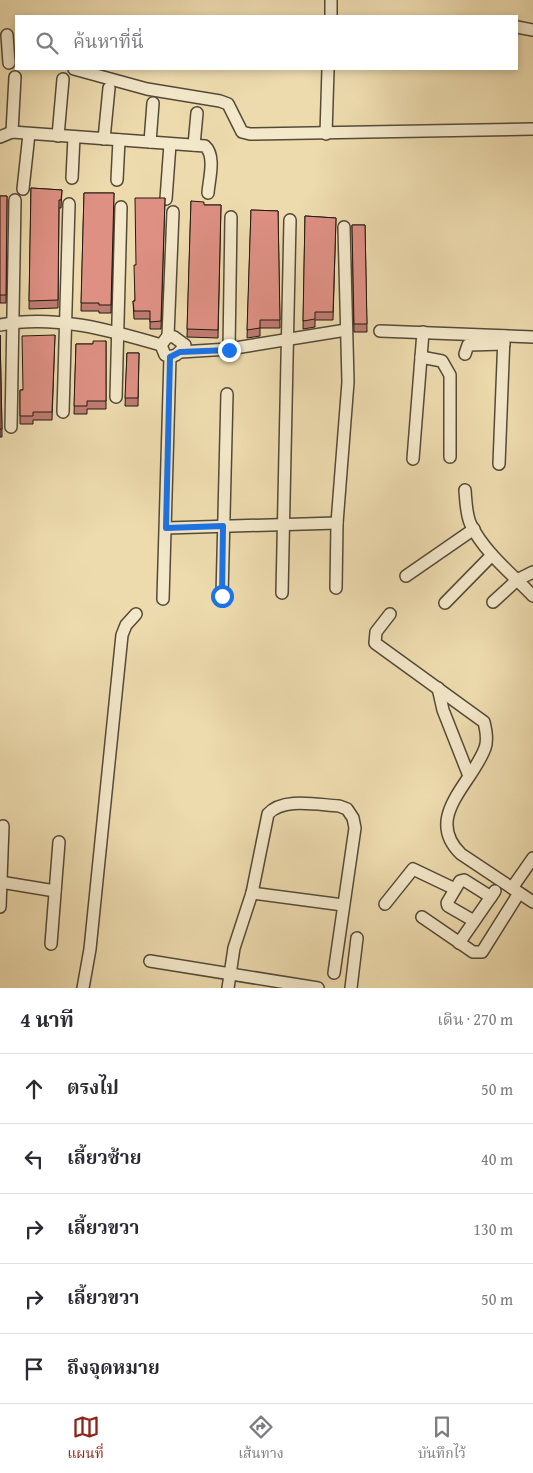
<!DOCTYPE html>
<html lang="th">
<head>
<meta charset="utf-8">
<style>
  body { margin:0; font-family:"Gentium Book Plus","Noto Serif Thai",serif; background:#f2f2f3; color:#2b2b33 }
  .stop { position:absolute; width:15px; height:15px; margin:-11px; border:4px solid #1a73e8; border-radius:50%; background:#fff }
  .stop.end { background:#1a73e8; border-color:#fff; box-shadow:0 1px 5px #0008 }
  .list { margin:0; padding:0; list-style:none }
  h2 { display:flex; justify-content:space-between; align-items:center; height:65px; margin:0; padding:0 20px; font-size:21px }
  h2 small { font-size:16px; font-weight:400; color:#7c7c81 }
  .list li { display:grid; grid-template-columns:32px 1fr auto; gap:15px; align-items:center; box-sizing:border-box; height:70px; padding:0 20px; border-top:1px solid #e1e1e2 }
  .list b { display:block; font-size:19px; white-space:nowrap }
  .list em { font-size:16px; font-style:normal; color:#7c7c81 }
  .icon { flex:none; width:28px; height:28px; fill:none; stroke:currentColor; stroke-width:2; stroke-linecap:round; stroke-linejoin:round }
  .map { position:relative; flex:none; width:533px; height:988px; overflow:hidden }
  .search { position:absolute; background:#fff; box-shadow:0 2px 8px #0003; left:15px; right:15px; top:15px; height:55px; display:flex; align-items:center; gap:12px; box-sizing:border-box; padding:0 18px; border-radius:0px; color:#7c7c81; font-size:19px }
  .sheet { height:415px; background:#fff }
  nav { display:flex; justify-content:space-around; align-items:center; box-sizing:border-box; height:70px; border-top:1px solid #e1e1e2; background:#fff; font-size:14px; color:#7c7c81 }
  nav a { display:grid; justify-items:center; gap:2px }
  nav .on { color:#8f2418 }
  .map>svg:first-child { display:block }
  .lines { fill:none; stroke-linecap:round; stroke-linejoin:round }
  .minor-casing { stroke:#544a38; stroke-width:14 }
  .minor { stroke:#f3e8ca; stroke-width:11 }
  .wall { fill:#bf7c71; stroke:#211910 }
  .building { fill:#de9083; stroke:#211910 }
  .route { stroke:#1a73e8; stroke-width:6 }
</style>
</head>
<body>
<div class="map">
<svg width="533" height="988" viewBox="0 0 533 988">
  <rect width="100%" height="100%" fill="#eddbae"/>
  <filter id="stains"><feTurbulence type="fractalNoise" baseFrequency=".004" numOctaves="4"/><feColorMatrix values="0 0 0 0 .2 0 0 0 0 .09 0 0 0 0 .02 0 0 0 .5 -.17"/></filter>
  <radialGradient id="worn" r=".72"><stop offset=".6" stop-color="#630" stop-opacity="0"/><stop offset="1" stop-color="#630" stop-opacity=".3"/></radialGradient>
  <g class="lines">
    <g class="minor-casing">
      <g id="minor">
        <path d="M331 16V0"/>
        <path d="M517 27 533 30"/>
        <path d="M7 35 9 63"/>
        <path d="M74 69 147 89 220 101 228 104 242 132 250 134 533 129"/>
        <path d="M12 132 15 77"/>
        <path d="M326 134 328 69"/>
        <path d="M58 136 63 79"/>
        <path d="M0 137 12 132 205 146C216 156 209 179 208 193"/>
        <path d="M104 139 109 88"/>
        <path d="M150 142 153 103"/>
        <path d="M194 145 197 113"/>
        <path d="M72 178 74 137"/>
        <path d="M117 180 119 140"/>
        <path d="M23 189 29 134"/>
        <path d="M166 199 170 144"/>
        <path d="M0 325C53 314 110 330 161 345"/>
        <path d="M380 331 533 337"/>
        <path d="M168 336 173 212"/>
        <path d="M168 336 174 337 185 345C179 353 175 359 165 355L161 345Z"/>
        <path d="M229 349 231 217"/>
        <path d="M180 352 229 349 346 330"/>
        <path d="M465 354 468 345 504 344"/>
        <path d="M421 357 442 361 450 375V457"/>
        <path d="M116 397 121 207"/>
        <path d="M63 412 69 204"/>
        <path d="M11 427 15 200"/>
        <path d="M413 459 423 332"/>
        <path d="M499 464 504 336"/>
        <path d="M465 490C466 502 466 515 471 525 485 553 512 574 533 596"/>
        <path d="M166 528 337 523"/>
        <path d="M406 576 474 529"/>
        <path d="M336 588 337 523 348 382 344 227"/>
        <path d="M282 593 290 220"/>
        <path d="M222 596 227 394"/>
        <path d="M163 599 170 357"/>
        <path d="M493 602 517 580 533 572"/>
        <path d="M445 603 492 555"/>
        <path d="M390 614 376 632 375 643 484 722C486 730 488 740 485 748 472 784 423 817 461 854L533 902"/>
        <path d="M438 688 443 710 469 776"/>
        <path d="M0 882 55 891"/>
        <path d="M512 888 533 858"/>
        <path d="M252 893 268 814C283 797 318 805 339 806L347 809 353 818 355 828 334 973"/>
        <path d="M385 904 413 869 455 889"/>
        <path d="M0 907 3 826"/>
        <path d="M422 917 473 952H482L519 893"/>
        <path d="M474 921 448 906 447 903 460 881 464 880 491 897"/>
        <path d="M459 943 495 891"/>
        <path d="M51 944 59 842"/>
        <path d="M150 961 318 988"/>
        <path d="M83 988 90 949 122 635 126 625 136 614"/>
        <path d="M228 988 234 948 252 893 343 905"/>
        <path d="M351 988 357 938"/>
      </g>
    </g>
    <use href="#minor" class="minor"/>
  </g>
  <g class="wall">
    <path d="M31 188 62 190 61 208H59L58 308 29 309Z"/>
    <path d="M84 193H114L111 313H99V311H81Z"/>
    <path d="M0 196H7L6 303H0Z"/>
    <path d="M165 198 161 329H150V319H134L133 301H135L136 265Z"/>
    <path d="M191 201 204 205H221L218 338 187 337Z"/>
    <path d="M251 210 278 211 280 328H260V336L247 338Z"/>
    <path d="M305 216 336 218 333 320H315V327L303 329Z"/>
    <path d="M352 225H365L367 332H354Z"/>
    <path d="M0 335 2 429V437H0Z"/>
    <path d="M55 335 52 420H33V424H20V390H23Z"/>
    <path d="M106 341V409H87V414H74L76 344H93Z"/>
    <path d="M127 353H139L138 406H125Z"/>
  </g>
  <g class="building">
    <path d="M31 188 62 190 61 200H59L58 300 29 301Z"/>
    <path d="M84 193H114L111 305H99V303H81Z"/>
    <path d="M0 196H7L6 295H0Z"/>
    <path d="M135 198H165L161 321 150 322V311H134L133 301H135L134 265H136Z"/>
    <path d="M191 201 204 202V205H221L218 330 187 329Z"/>
    <path d="M251 210 278 211 280 320H260V328L247 330Z"/>
    <path d="M305 216 336 218 333 312H315V319L303 321Z"/>
    <path d="M352 225H365L367 324H354Z"/>
    <path d="M0 335 2 429H0Z"/>
    <path d="M55 335 52 412H33V416H20V390H23L22 336Z"/>
    <path d="M93 341H106V401H87V406H74L76 344H93Z"/>
    <path d="M127 353H139L138 398H125Z"/>
  </g>
  <g class="lines">
    <path class="route" d="M222 596 223 526 166 528 170 357 180 352 229 350"/>
  </g>
  <rect width="100%" height="100%" filter="url(#stains)"/>
  <rect width="100%" height="100%" fill="url(#worn)"/>
</svg>
<div class="stop" style="left:222px;top:596px"></div>
<div class="stop end" style="left:229px;top:350px"></div>
<div class="search"><svg class="icon" aria-label="search" viewBox="0 0 24 24"><circle cx="10" cy="10" r="6"/><path d="M15 15l6 6"/></svg>ค้นหาที่นี่</div>
</div>
<section class="sheet">
<h2>4 นาที<small>เดิน · 270 m</small></h2>
<ul class="list">
<li><svg class="icon" aria-label="ahead" viewBox="0 0 24 24"><path d="M12 20V5M6 11l6-6 6 6"/></svg><div><b>ตรงไป</b></div><em>50 m</em></li>
<li><svg class="icon" aria-label="left" viewBox="0 0 24 24"><path d="M17 20v-9H6M10 6l-5 5 5 5"/></svg><div><b>เลี้ยวซ้าย</b></div><em>40 m</em></li>
<li><svg class="icon" aria-label="right" viewBox="0 0 24 24"><path d="M7 20v-9h11M14 6l5 5-5 5"/></svg><div><b>เลี้ยวขวา</b></div><em>130 m</em></li>
<li><svg class="icon" aria-label="right" viewBox="0 0 24 24"><path d="M7 20v-9h11M14 6l5 5-5 5"/></svg><div><b>เลี้ยวขวา</b></div><em>50 m</em></li>
<li><svg class="icon" aria-label="arrive" viewBox="0 0 24 24"><path d="M6 21V4h12l-3 4 3 4H6"/></svg><div><b>ถึงจุดหมาย</b></div></li>
</ul>
</section>
<nav>
<a class="on"><svg class="icon" aria-label="map" viewBox="0 0 24 24"><path d="M3 6l6-2 6 2 6-2v14l-6 2-6-2-6 2zM9 4v14M15 6v14"/></svg>แผนที่</a>
<a><svg class="icon" aria-label="directions" viewBox="0 0 24 24"><path d="M12 3l9 9-9 9-9-9zM9 14v-3h6M13 9l2 2-2 2"/></svg>เส้นทาง</a>
<a><svg class="icon" aria-label="saved" viewBox="0 0 24 24"><path d="M7 4h10v16l-5-4-5 4z"/></svg>บันทึกไว้</a>
</nav>
</body>
</html>
